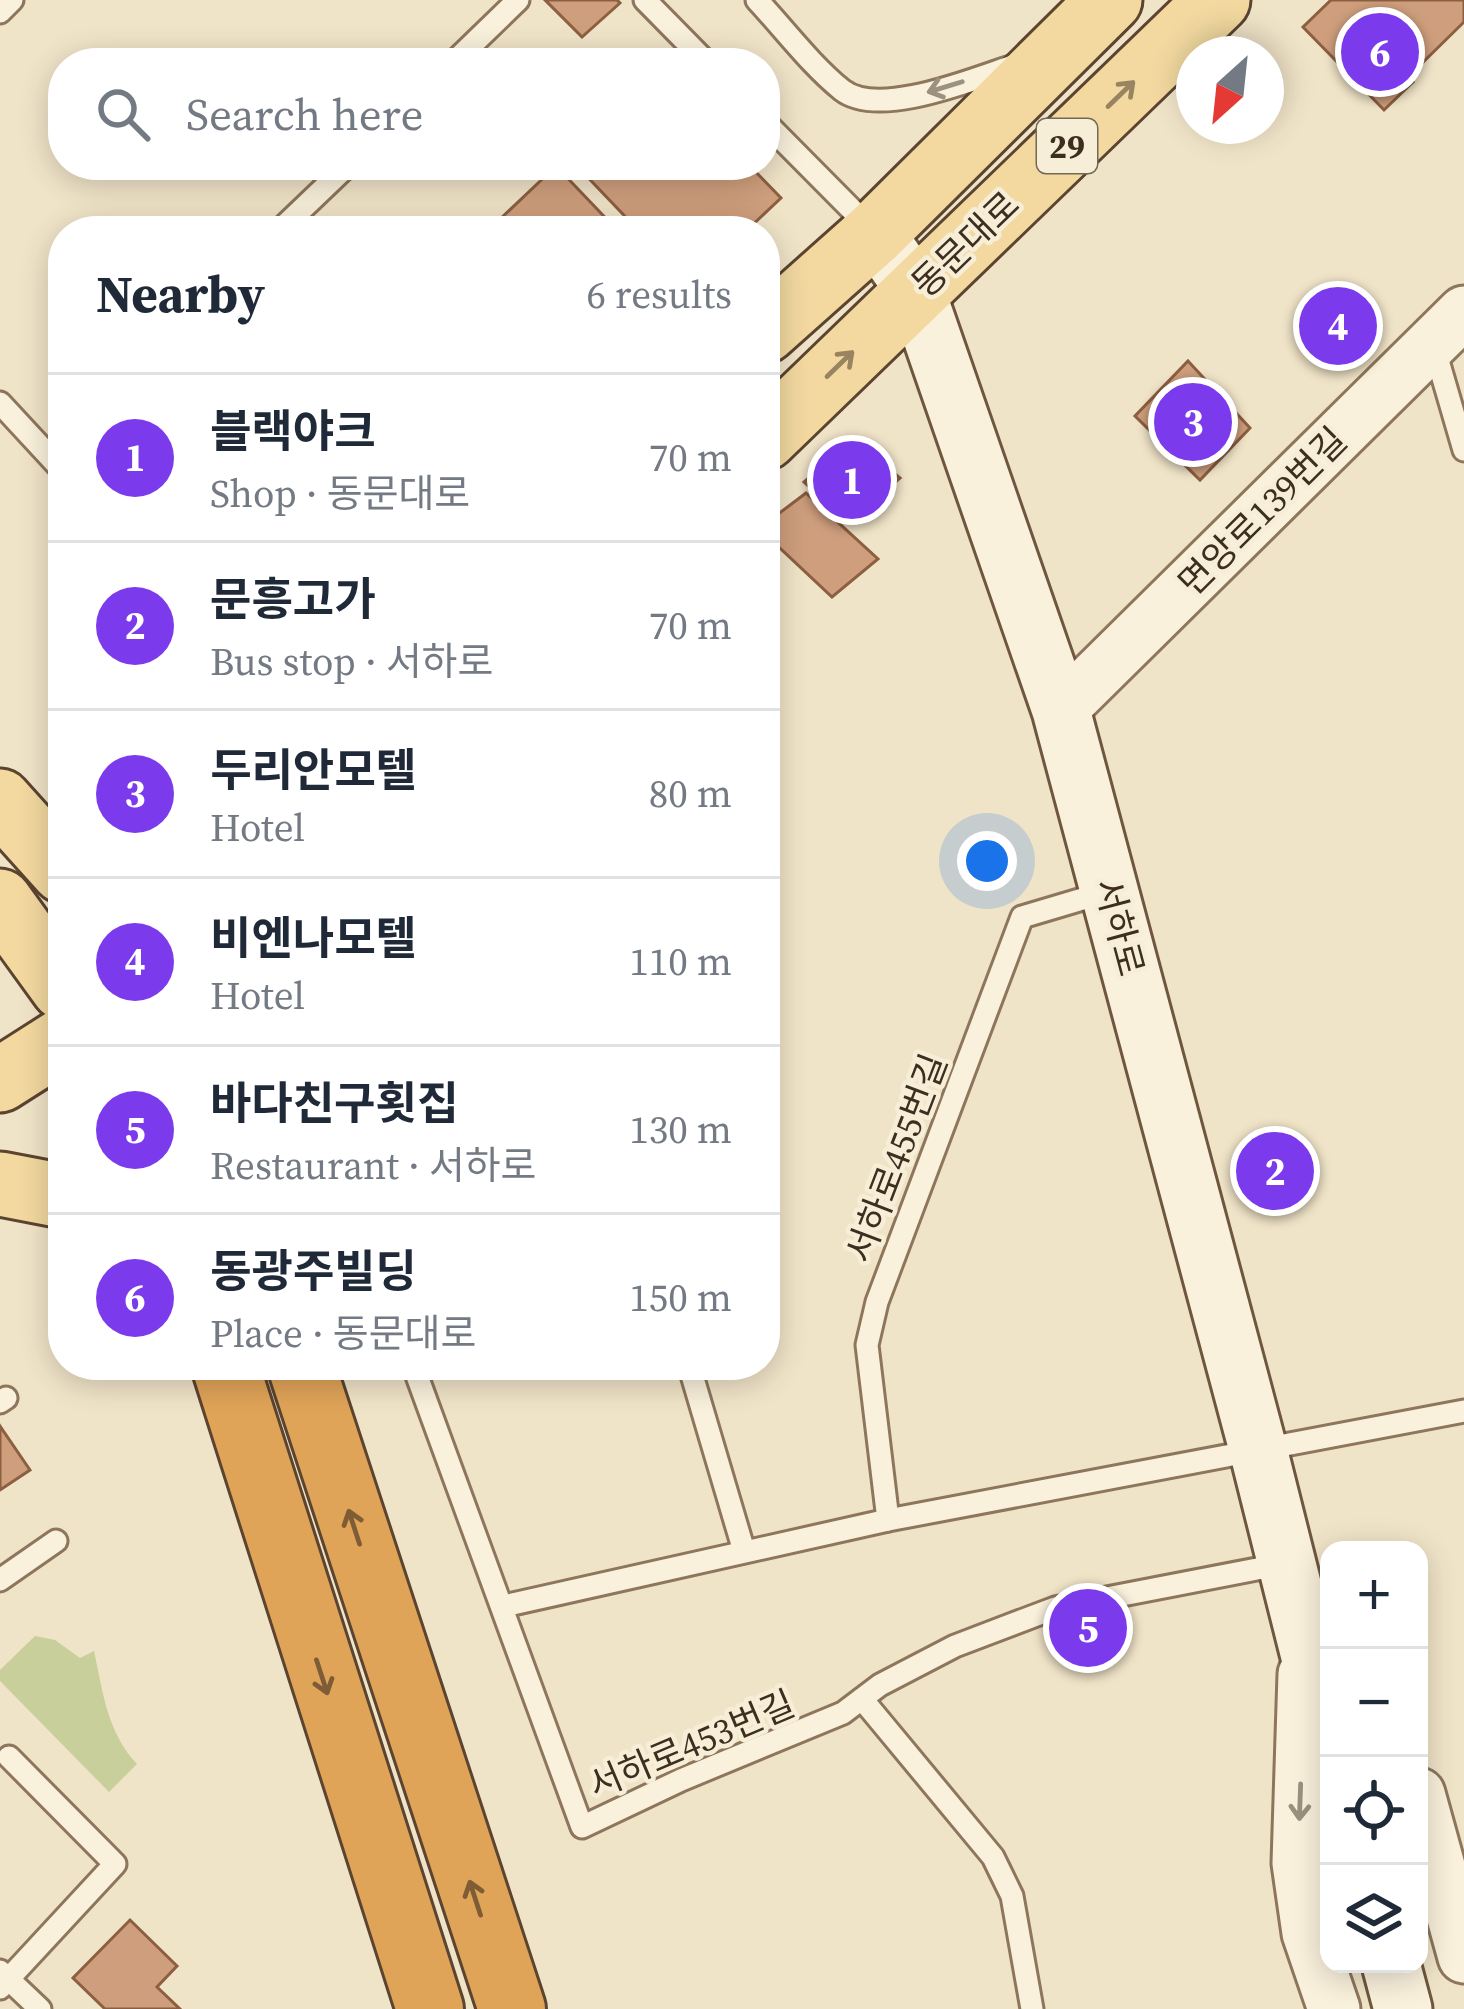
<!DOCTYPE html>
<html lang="en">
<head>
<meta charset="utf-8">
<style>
  body { margin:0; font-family:"Source Serif 4","Noto Sans KR",serif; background:#f2f2f3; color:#1f2937 }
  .controls { position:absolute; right:36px; bottom:36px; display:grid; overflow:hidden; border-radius:24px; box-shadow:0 6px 30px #0003 }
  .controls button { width:108px; height:108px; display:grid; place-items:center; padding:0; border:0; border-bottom:3px solid #e0e1e3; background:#fff; color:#1f2937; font:60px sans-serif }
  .compass { position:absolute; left:1176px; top:36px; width:108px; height:108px; border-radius:50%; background:#fff; box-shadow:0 6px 30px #0003; rotate:207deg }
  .you { position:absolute; left:987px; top:861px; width:42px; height:42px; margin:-30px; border:9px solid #fff; border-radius:50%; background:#1a73e8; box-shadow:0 0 0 18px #1a73e833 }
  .badge { display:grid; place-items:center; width:78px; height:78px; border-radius:50%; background:#7c3aed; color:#fff; font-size:39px; font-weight:700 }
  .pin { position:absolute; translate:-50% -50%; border:6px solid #fff; box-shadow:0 3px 12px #0006 }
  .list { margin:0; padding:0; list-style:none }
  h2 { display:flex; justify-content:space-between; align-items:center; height:156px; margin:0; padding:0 48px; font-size:51px }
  h2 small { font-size:39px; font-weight:400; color:#747a83 }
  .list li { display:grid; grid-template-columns:78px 1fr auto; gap:36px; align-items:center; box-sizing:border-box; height:168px; padding:0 48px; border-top:3px solid #e0e1e3 }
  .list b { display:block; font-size:45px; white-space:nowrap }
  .list p { margin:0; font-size:39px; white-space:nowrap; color:#747a83 }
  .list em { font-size:39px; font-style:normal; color:#747a83 }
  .icon { flex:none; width:66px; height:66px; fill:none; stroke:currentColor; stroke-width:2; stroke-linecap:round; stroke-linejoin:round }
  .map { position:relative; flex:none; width:1464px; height:2009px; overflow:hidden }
  .search { position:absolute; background:#fff; box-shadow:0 6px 30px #0003; left:48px; top:48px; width:732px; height:132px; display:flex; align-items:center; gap:30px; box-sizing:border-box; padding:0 42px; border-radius:48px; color:#747a83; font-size:45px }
  .panel { position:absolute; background:#fff; box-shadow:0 6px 30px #0003; left:48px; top:216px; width:732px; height:1164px; border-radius:48px }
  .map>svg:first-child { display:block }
  .green { fill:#c9cf9b }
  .building { fill:#cf9f7d; stroke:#8d5f41; stroke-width:3 }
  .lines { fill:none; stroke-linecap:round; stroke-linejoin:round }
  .service-casing { stroke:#8d765c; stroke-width:27 }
  .tertiary-casing { stroke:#8d765c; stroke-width:57 }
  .secondary-casing { stroke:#6f573f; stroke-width:63 }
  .primary-casing { stroke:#5b4430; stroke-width:69 }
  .motorway-casing { stroke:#5b4430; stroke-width:72 }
  .service { stroke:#faf1dc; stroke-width:21 }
  .tertiary { stroke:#faf1dc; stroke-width:51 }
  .secondary { stroke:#faf1dc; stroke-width:57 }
  .primary { stroke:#f3d9a0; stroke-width:63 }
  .motorway { stroke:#e0a458; stroke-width:66 }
  .oneway { stroke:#9c907e }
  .oneway2 { stroke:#988460 }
  .oneway3 { stroke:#7e5d36 }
  .labels { text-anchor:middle; stroke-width:9; stroke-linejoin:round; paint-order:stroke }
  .shield { fill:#f7eed8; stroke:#756857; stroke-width:3 }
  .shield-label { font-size:33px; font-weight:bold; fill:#3d2e20 }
  .street-label { font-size:36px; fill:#3d2e20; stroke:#f7eed8 }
</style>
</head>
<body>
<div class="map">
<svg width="1464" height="2009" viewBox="0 0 1464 2009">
  <rect width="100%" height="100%" fill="#f0e4c8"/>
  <path class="green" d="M35 1636 55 1640 80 1658 94 1651C103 1692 107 1732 137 1764L109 1792 0 1681V1670Z"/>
  <g class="building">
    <path d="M545 0H617L620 3 582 37Z"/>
    <path d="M1331 0H1464V22L1408 77 1413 82 1384 110 1303 27Z"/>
    <path d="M576 165H749L781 198 746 231H639Z"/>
    <path d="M556 166 618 231H505L497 222Z"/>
    <path d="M1188 361 1250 428 1200 480 1135 416Z"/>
    <path d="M854 439 900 478 848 522 804 482Z"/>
    <path d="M806 493 878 559 832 597 765 534V524Z"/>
    <path d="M0 1426 30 1470 0 1490Z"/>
    <path d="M130 1920 177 1966 157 1987 180 2009H105L73 1978Z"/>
  </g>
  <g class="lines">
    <g class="service-casing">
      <g id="service">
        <path d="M645 0 707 63"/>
        <path d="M757 0C784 29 811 65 842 90 879 119 976 78 1016 65"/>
        <path d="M0 12 12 0"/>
        <path d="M453 63 518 0"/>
        <path d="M765 122 870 228"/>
        <path d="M279 231 348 165"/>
        <path d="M1434 347 1464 450"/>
        <path d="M0 403 63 471"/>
        <path d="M413 1365 582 1827 681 1780 843 1713 880 1685 955 1646 1055 1608 1283 1564"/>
        <path d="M689 1365 744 1551"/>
        <path d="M0 1402 6 1398"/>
        <path d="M888 1520 867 1345 877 1302 1022 917 1106 892"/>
        <path d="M0 1580 56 1541"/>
        <path d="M504 1606 888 1520 1464 1411"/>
        <path d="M862 1699 993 1857 1012 1896 1032 2009"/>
        <path d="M0 1971 40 2009"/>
        <path d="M0 1988 115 1864 9 1757"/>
      </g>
    </g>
    <g class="tertiary-casing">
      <g id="tertiary">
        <path d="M1061 710 1464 312"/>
        <path d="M1304 1674 1298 1863 1308 1933 1334 2009"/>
        <path d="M1419 1794 1464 1957"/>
      </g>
    </g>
    <g class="secondary-casing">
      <g id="secondary">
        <path d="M875 233 916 291 1061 710 1258 1449 1329 1732"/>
        <path d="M1391 1964 1403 2009"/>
      </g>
    </g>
    <g class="primary-casing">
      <g id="primary">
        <path d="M765 331 875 233 1110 0"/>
        <path d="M765 438 1218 0"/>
        <path d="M0 801 63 871"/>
        <path d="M0 901 63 988"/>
        <path d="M0 1080 63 1040"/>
        <path d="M0 1184 63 1196"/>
      </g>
    </g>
    <g class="motorway-casing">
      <g id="motorway">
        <path d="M225 1365 430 2009"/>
        <path d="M301 1365 512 2009"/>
      </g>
    </g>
    <use href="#service" class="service"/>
    <use href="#tertiary" class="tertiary"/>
    <use href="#secondary" class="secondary"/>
    <use href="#primary" class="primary"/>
    <use href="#motorway" class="motorway"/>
  </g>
  <defs><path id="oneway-shaft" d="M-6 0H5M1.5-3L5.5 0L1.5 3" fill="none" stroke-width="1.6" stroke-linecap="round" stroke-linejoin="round" transform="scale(3)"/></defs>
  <g class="oneway">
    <use href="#oneway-shaft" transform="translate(945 87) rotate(163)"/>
    <use href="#oneway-shaft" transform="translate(1300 1802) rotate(92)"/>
  </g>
  <g class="oneway2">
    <use href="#oneway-shaft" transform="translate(1121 94) rotate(-44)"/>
    <use href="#oneway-shaft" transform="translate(840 364) rotate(-44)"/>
  </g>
  <g class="oneway3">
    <use href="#oneway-shaft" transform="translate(354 1527) rotate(-108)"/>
    <use href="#oneway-shaft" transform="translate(322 1677) rotate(72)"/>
    <use href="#oneway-shaft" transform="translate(475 1898) rotate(-108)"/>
  </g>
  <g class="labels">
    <rect class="shield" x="1037" y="119" width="60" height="54" rx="9"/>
    <g class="shield-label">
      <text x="1067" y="158">29</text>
    </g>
    <g class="street-label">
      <text transform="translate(965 244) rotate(-44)" y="13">동문대로</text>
      <text transform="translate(1262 511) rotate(-45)" y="13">면앙로139번길</text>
      <text transform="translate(1120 927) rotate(75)" y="13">서하로</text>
      <text transform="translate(896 1158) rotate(-69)" y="13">서하로455번길</text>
      <text transform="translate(691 1744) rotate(-23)" y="13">서하로453번길</text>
    </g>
  </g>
</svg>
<div class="controls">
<button>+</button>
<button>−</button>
<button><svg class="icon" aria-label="locate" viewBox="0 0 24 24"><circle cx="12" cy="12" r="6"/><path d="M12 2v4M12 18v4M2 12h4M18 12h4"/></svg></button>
<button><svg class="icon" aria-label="layers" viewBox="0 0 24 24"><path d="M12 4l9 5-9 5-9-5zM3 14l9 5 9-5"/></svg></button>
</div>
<svg class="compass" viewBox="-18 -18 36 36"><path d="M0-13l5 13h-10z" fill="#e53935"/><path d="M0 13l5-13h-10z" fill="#747a83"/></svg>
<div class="you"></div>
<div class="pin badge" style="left:852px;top:480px">1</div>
<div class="pin badge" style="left:1275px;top:1171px">2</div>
<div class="pin badge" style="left:1193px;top:422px">3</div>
<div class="pin badge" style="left:1338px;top:326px">4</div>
<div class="pin badge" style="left:1088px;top:1628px">5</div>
<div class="pin badge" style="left:1380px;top:52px">6</div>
<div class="search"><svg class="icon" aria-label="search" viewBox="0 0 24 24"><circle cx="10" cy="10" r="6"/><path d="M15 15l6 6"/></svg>Search here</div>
<section class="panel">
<h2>Nearby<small>6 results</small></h2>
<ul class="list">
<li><span class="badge">1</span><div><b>블랙야크</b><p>Shop · 동문대로</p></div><em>70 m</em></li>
<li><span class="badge">2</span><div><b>문흥고가</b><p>Bus stop · 서하로</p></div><em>70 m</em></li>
<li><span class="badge">3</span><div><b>두리안모텔</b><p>Hotel</p></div><em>80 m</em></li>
<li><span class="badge">4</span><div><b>비엔나모텔</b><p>Hotel</p></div><em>110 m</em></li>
<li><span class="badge">5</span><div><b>바다친구횟집</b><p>Restaurant · 서하로</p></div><em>130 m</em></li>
<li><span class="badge">6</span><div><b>동광주빌딩</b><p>Place · 동문대로</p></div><em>150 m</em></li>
</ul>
</section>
</div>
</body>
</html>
